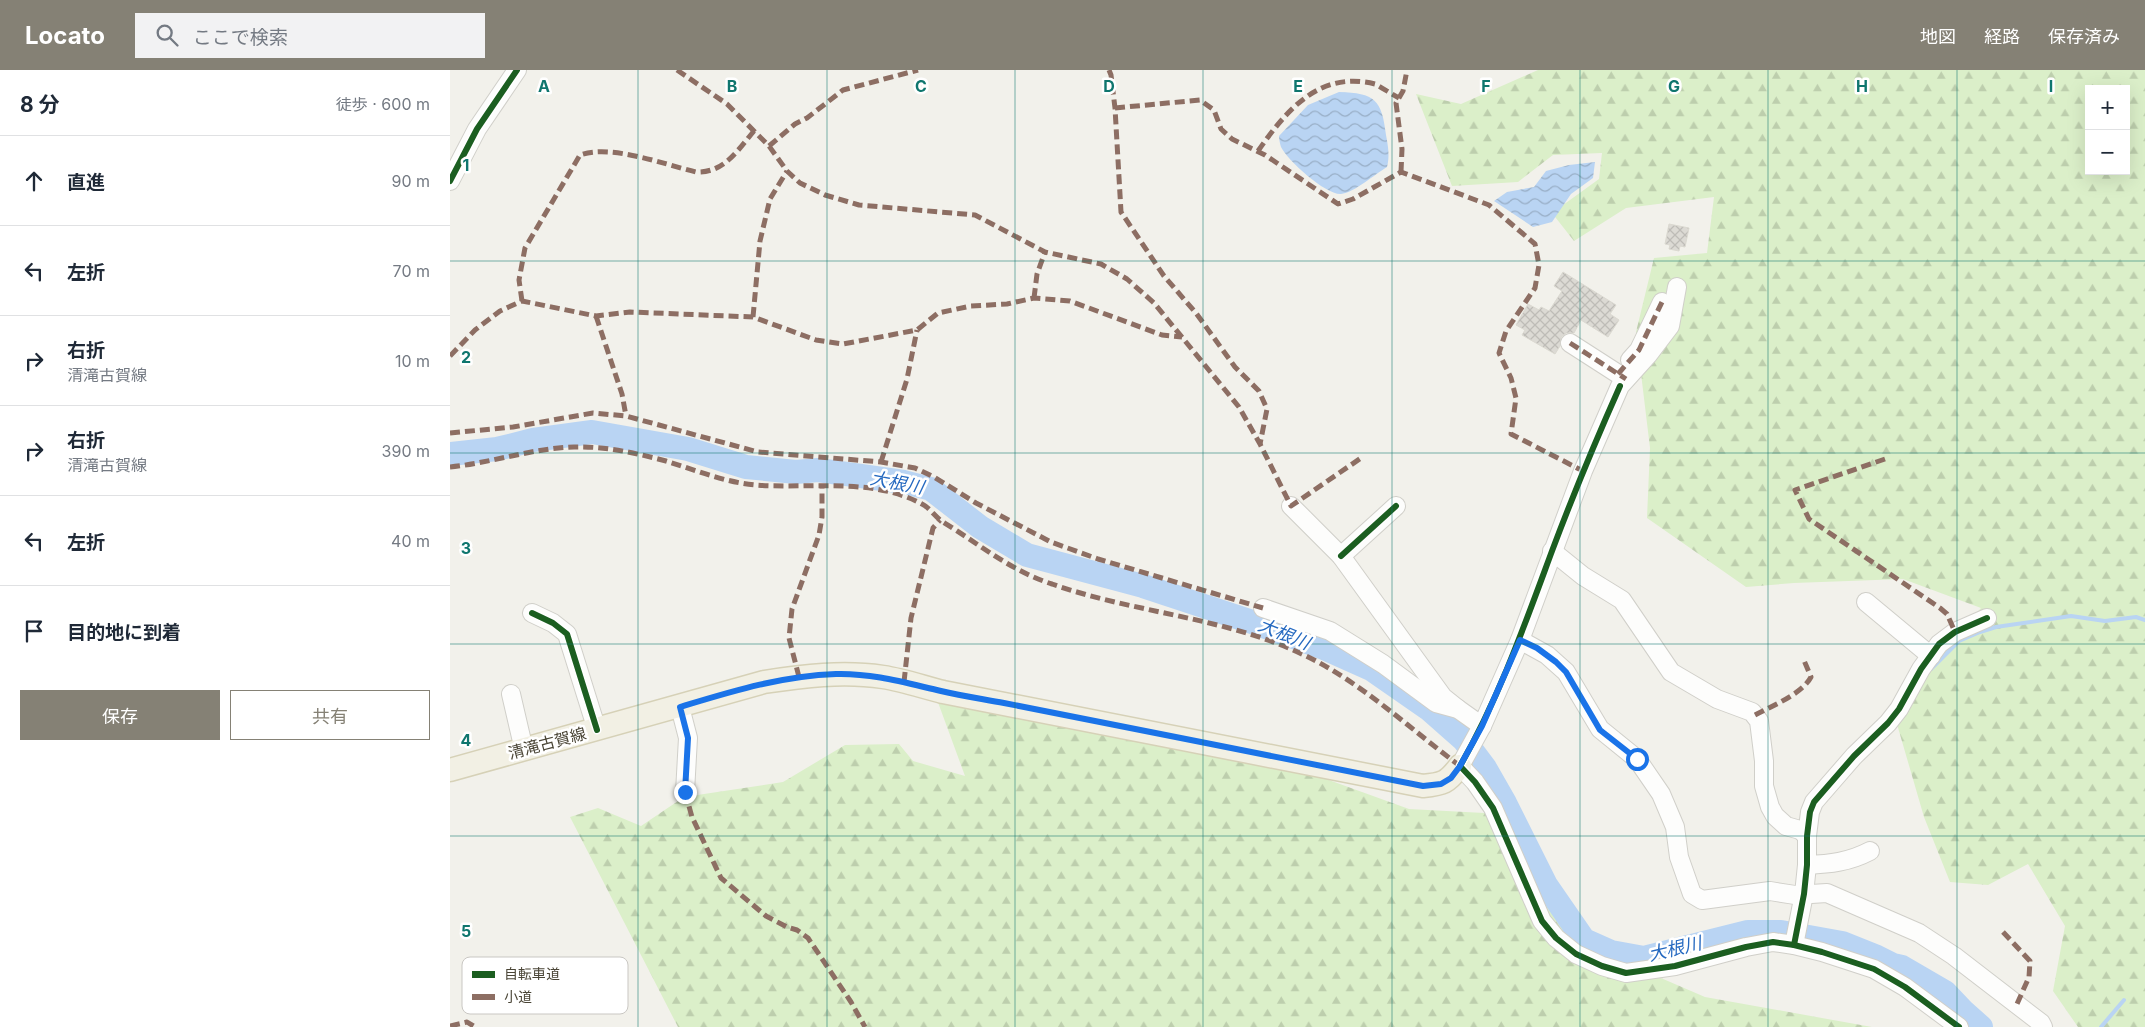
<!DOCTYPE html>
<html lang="ja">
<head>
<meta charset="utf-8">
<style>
  body { margin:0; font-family:Inter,"Noto Sans JP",sans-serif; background:#f2f2f3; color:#1f2937 }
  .controls { position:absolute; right:15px; top:15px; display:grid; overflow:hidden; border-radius:0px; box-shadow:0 5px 20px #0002 }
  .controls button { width:45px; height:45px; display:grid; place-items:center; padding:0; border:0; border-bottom:1px solid #e0e1e3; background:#fff; color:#1f2937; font:25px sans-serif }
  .stop { position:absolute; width:15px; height:15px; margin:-11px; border:4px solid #1a73e8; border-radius:50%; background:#fff }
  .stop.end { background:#1a73e8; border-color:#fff; box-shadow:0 1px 5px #0008 }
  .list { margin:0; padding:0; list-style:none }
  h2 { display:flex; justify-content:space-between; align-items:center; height:65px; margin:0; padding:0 20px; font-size:21px }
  h2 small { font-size:16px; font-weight:400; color:#747a83 }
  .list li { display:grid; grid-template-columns:32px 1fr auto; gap:15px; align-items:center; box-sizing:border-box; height:90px; padding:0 20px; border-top:1px solid #e0e1e3 }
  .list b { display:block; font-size:19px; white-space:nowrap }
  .list p { margin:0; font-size:16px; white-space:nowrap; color:#747a83 }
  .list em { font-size:16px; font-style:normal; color:#747a83 }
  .actions { display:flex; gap:10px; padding:15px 20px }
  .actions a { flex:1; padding:11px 0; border:1px solid #858175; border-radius:0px; text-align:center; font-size:18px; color:#858175 }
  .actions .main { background:#858175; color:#fff }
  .icon { flex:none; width:28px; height:28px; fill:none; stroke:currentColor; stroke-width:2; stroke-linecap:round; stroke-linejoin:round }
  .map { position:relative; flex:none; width:1695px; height:957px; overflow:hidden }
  header { display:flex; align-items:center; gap:30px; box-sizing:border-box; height:70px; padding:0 25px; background:#858175; color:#fff }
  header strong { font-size:24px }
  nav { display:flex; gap:28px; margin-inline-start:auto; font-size:18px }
  .search { width:350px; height:45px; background:#f2f2f3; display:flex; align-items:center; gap:12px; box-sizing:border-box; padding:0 18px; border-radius:0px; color:#747a83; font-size:19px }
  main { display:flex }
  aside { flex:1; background:#fff }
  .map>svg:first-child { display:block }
  .forest { fill:url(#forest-firs); fill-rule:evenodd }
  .water { fill:url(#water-waves) }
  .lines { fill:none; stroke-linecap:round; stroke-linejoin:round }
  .stream { stroke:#b9d4f3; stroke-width:4 }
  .river { stroke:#b9d4f3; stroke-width:24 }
  .building { fill:url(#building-cross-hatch); stroke:#dbd9d1 }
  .minor-casing { stroke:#d0cfc9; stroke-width:20 }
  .major-casing { stroke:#d6d1b7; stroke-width:25 }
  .minor { stroke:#fdfdfc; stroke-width:18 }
  .major { stroke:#f2f0e4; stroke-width:22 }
  .quiet { stroke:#8d6e63; stroke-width:5; stroke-dasharray:10 5; stroke-linecap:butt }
  .cycleway-casing { stroke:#fff; stroke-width:9 }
  .cycleway { stroke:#1b5e20; stroke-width:6 }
  .route { stroke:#1a73e8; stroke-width:6 }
  .grid { fill:none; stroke:#0f766e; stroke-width:1; stroke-opacity:0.55 }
  .labels { text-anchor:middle; stroke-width:5; stroke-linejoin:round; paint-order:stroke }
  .street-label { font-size:16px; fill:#4a4536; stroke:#fff }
  .water-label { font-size:18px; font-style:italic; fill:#2569c0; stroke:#fff }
  .key { fill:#fff; stroke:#c9c7c3; stroke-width:1 }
  .key-label { font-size:14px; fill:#4a4536 }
  .grid-label { font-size:16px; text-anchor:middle; font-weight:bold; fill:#0f766e; stroke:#fff; stroke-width:5; stroke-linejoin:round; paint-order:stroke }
</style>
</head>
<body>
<header>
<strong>Locato</strong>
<div class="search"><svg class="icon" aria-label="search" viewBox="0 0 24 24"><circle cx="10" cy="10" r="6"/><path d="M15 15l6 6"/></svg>ここで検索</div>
<nav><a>地図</a><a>経路</a><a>保存済み</a></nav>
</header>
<main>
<aside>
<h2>8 分<small>徒歩 · 600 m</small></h2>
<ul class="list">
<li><svg class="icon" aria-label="ahead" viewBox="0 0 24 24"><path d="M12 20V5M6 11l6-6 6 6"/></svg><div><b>直進</b></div><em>90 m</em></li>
<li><svg class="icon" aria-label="left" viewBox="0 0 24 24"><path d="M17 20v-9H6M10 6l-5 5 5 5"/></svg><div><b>左折</b></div><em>70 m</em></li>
<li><svg class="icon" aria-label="right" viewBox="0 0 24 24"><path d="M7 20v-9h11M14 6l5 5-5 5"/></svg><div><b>右折</b><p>清滝古賀線</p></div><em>10 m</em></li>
<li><svg class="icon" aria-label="right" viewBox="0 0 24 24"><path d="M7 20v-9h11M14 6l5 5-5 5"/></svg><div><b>右折</b><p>清滝古賀線</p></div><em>390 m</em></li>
<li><svg class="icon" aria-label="left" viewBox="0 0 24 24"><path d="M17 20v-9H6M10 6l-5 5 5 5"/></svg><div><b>左折</b></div><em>40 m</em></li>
<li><svg class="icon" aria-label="arrive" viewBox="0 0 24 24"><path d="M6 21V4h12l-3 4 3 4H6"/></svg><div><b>目的地に到着</b></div></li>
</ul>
<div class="actions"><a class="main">保存</a><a>共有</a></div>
</aside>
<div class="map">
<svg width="1695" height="957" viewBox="0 0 1695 957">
  <defs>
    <pattern id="forest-firs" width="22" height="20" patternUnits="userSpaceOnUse" patternTransform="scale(1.25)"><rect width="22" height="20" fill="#dbefc9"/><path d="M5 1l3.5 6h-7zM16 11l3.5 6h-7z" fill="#bdcead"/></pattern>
    <pattern id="water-waves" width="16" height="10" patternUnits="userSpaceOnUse" patternTransform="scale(1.25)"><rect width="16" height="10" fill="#b9d4f3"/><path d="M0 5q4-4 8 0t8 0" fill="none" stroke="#98aec6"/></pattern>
    <pattern id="building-cross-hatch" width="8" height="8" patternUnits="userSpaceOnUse" patternTransform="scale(1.25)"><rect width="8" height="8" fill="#dcdad4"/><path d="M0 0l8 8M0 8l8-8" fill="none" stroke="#bebcb7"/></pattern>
  </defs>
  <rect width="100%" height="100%" fill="#f2f1eb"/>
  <g class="forest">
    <path d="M1088 0H1695V957H1628L1603 921 1615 856 1578 794 1538 815 1500 812 1474 747 1442 637 1531 538 1453 509 1344 513 1296 517 1197 448 1200 378 1186 262 1204 188 1257 183 1264 127 1176 138 1124 171 1102 143 1149 109 1152 83 1103 85 1068 112 1002 116 966 24 1011 34ZM1639 19H1676V101H1639Z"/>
    <path d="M482 616 865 705 959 739 1053 744 1118 868 1255 927 1422 957H228L120 747 148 738 191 756 234 727 333 712 395 675 449 674 463 691 515 706Z"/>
  </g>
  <g class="water">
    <path d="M889 22C925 23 932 30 936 65 938 76 940 86 937 97 925 104 904 123 891 124 876 125 838 91 831 77 830 74 829 69 829 66L858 35Z"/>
    <path d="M1145 92 1143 108 1121 124 1102 152 1083 157 1044 131 1057 122 1084 117 1096 101 1119 95Z"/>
  </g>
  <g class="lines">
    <g class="stream">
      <path d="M1481 599 1509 571 1530 562 1546 557 1621 546 1655 551 1686 547 1695 550"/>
      <path d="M1651 957 1674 930"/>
    </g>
    <path class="river" d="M0 384 47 379 83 370 142 362 238 379 296 397 346 402 368 400 454 412 481 419 530 457 577 485 693 516 799 551 874 578 921 599 980 640 1014 670 1035 698 1055 733 1096 815 1134 870 1161 882 1194 888 1298 862H1331L1392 873 1427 887 1443 895 1452 897 1495 922 1513 941 1531 957"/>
  </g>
  <g class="building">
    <path d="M1219 154 1239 158 1235 177 1230 176 1229 181 1219 179 1220 175 1215 174Z"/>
    <path d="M1113 202 1166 235 1160 244 1169 250 1158 267 1131 250 1124 263H1116L1111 267 1110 276 1105 284 1072 265 1075 260 1066 255 1078 234 1089 240 1091 237 1099 241 1112 221 1104 216Z"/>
  </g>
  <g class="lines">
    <g class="minor-casing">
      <g id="minor">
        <path d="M0 111 27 59 67 0"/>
        <path d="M1227 217 1220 256 1198 285 1170 316 1133 401 1070 570 1032 656 1010 696 1025 712 1043 738 1092 851 1106 868 1126 884 1152 896 1176 903 1225 896 1296 877 1323 872 1344 875 1372 882 1424 899 1455 917 1509 957"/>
        <path d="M1120 273 1176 309"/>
        <path d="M1180 290 1189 280 1212 232"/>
        <path d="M841 436 891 486 993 627 1008 639"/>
        <path d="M1102 481 1133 506 1172 530 1221 602 1267 629 1302 642 1309 651 1314 691V716L1320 737 1325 746 1336 756 1350 760 1357 766"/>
        <path d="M891 486 946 436"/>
        <path d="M1416 532 1481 586"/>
        <path d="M813 538 880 561 933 594 986 633 1008 639 1032 656"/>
        <path d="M82 543 103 553 117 564 147 660"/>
        <path d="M1070 570 1097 585 1116 602 1150 659 1187 689 1211 724 1225 757 1229 787 1242 824 1252 830 1320 821 1345 825 1377 823 1469 863 1504 886 1591 953 1593 957"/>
        <path d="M61 624 74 680"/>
        <path d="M230 637 238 668 235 722"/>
        <path d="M1357 795C1380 794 1399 792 1420 781"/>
        <path d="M1344 875 1354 824 1357 795V766L1360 742 1364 732 1404 686 1438 653 1449 639 1471 599 1489 574 1505 562 1537 548"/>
      </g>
    </g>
    <g class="major-casing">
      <path id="major" d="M0 700 314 612C353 606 393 601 433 607 453 610 473 617 493 622L973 716C993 714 997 713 1010 696"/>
    </g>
    <use href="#minor" class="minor"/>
    <use href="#major" class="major"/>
    <g class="quiet">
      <path d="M227 0 277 34 319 76 337 101 350 113 375 125 409 135 525 145 595 182 651 194 677 209 704 233 789 337 810 374 841 436 911 388"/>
      <path d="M659 0 661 5 665 38 671 142 714 206 746 243 785 297 809 321 817 339 810 374"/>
      <path d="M665 38 750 30 764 40 771 59 782 69 815 85 888 134 903 129 951 102 1039 135 1085 174 1089 195 1085 218 1056 261 1049 283 1061 308 1066 328 1061 364 1133 401"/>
      <path d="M319 76 345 54 357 48 393 20 468 0"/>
      <path d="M808 81C836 41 869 0 925 14 933 18 941 24 949 28"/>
      <path d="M951 102 952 79 946 33 953 21 957 0"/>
      <path d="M584 228 587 204 595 182"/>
      <path d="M72 231 69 210 75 178 130 85C161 74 213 94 246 102 274 103 287 81 304 61"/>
      <path d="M146 246 172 324 176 346"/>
      <path d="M303 247 310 171 320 129 337 101"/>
      <path d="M1120 273 1176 309"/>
      <path d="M0 286 25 260 50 241 72 231 146 246 180 242 303 247 366 270 393 274 467 260 488 243 521 236 557 234 584 228 620 231 712 265 732 267"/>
      <path d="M1168 304 1189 280 1212 232"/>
      <path d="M0 363 63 357 143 343 176 346 308 382 431 392 465 398 484 407 526 433 601 472 648 489 813 538"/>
      <path d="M1435 389 1345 420 1359 449 1490 538 1497 544 1505 562"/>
      <path d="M431 392 457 309 467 260"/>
      <path d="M0 397C41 393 83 378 124 377 154 376 186 383 216 391 245 400 274 412 305 415 360 419 422 407 472 434 480 438 485 447 493 452 529 474 561 501 602 514 684 543 775 547 854 585 911 612 959 658 1010 696"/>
      <path d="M349 607 339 568 342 539 369 465 372 447V416"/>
      <path d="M454 612 461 548 483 458 490 450"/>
      <path d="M1305 645C1322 636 1352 624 1361 607L1353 588"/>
      <path d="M235 722 242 747 271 808 316 846 337 857 347 860 358 868 401 932 415 957"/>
      <path d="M1553 862 1580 891 1579 907 1567 934"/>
      <path d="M0 956 17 952 25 957"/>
    </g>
    <g class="cycleway-casing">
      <g id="cycleway">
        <path d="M0 111 27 59 67 0"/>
        <path d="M1170 316C1146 370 1123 425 1102 481 1075 554 1049 628 1010 696L1025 712 1043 738 1092 851 1106 868 1126 884 1152 896 1176 903 1225 896 1296 877 1323 872 1344 875 1372 882 1424 899 1455 917 1509 957"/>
        <path d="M891 486 946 436"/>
        <path d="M82 543 103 553 117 564 147 660"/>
        <path d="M1344 875 1354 824 1357 795V766L1360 742 1364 732 1404 686 1438 653 1449 639 1471 599 1489 574 1505 562 1537 548"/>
      </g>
    </g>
    <use href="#cycleway" class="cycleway"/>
  </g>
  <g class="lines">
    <path class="route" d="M235 722 238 668 230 637C283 621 331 606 386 604 422 603 456 613 491 621 512 626 533 629 554 633 694 660 833 689 973 716L991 714 1001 708 1010 696 1032 656 1070 570 1087 578 1106 592 1116 602 1150 660 1187 689"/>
  </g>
  <path class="grid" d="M188 0V957M377 0V957M565 0V957M753 0V957M942 0V957M1130 0V957M1318 0V957M1507 0V957M0 191H1695M0 383H1695M0 574H1695M0 766H1695"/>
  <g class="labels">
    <g class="street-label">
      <text transform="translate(97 673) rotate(-15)" y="6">清滝古賀線</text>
    </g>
    <g class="water-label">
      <text transform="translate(447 413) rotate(11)" y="6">大根川</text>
      <text transform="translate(834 564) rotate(22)" y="6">大根川</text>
      <text transform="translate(1225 879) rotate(-13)" y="6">大根川</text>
    </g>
  </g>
  <rect x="12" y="887" width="166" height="57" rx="8" class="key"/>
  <rect x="22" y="901" width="23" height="7" fill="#1b5e20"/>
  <rect x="22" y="924" width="23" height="6" fill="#8d6e63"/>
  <g class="key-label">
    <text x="54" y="909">自転車道</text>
    <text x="54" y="932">小道</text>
  </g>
  <g class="grid-label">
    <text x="94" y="22">A</text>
    <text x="282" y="22">B</text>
    <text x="471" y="22">C</text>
    <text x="659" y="22">D</text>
    <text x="848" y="22">E</text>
    <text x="1036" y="22">F</text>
    <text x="1224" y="22">G</text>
    <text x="1412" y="22">H</text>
    <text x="1601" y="22">I</text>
    <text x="16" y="101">1</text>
    <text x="16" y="293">2</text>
    <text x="16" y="484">3</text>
    <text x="16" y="676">4</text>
    <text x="16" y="867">5</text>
  </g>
</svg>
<div class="controls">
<button>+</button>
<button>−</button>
</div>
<div class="stop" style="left:1187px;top:689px"></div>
<div class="stop end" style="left:235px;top:722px"></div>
</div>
</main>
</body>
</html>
